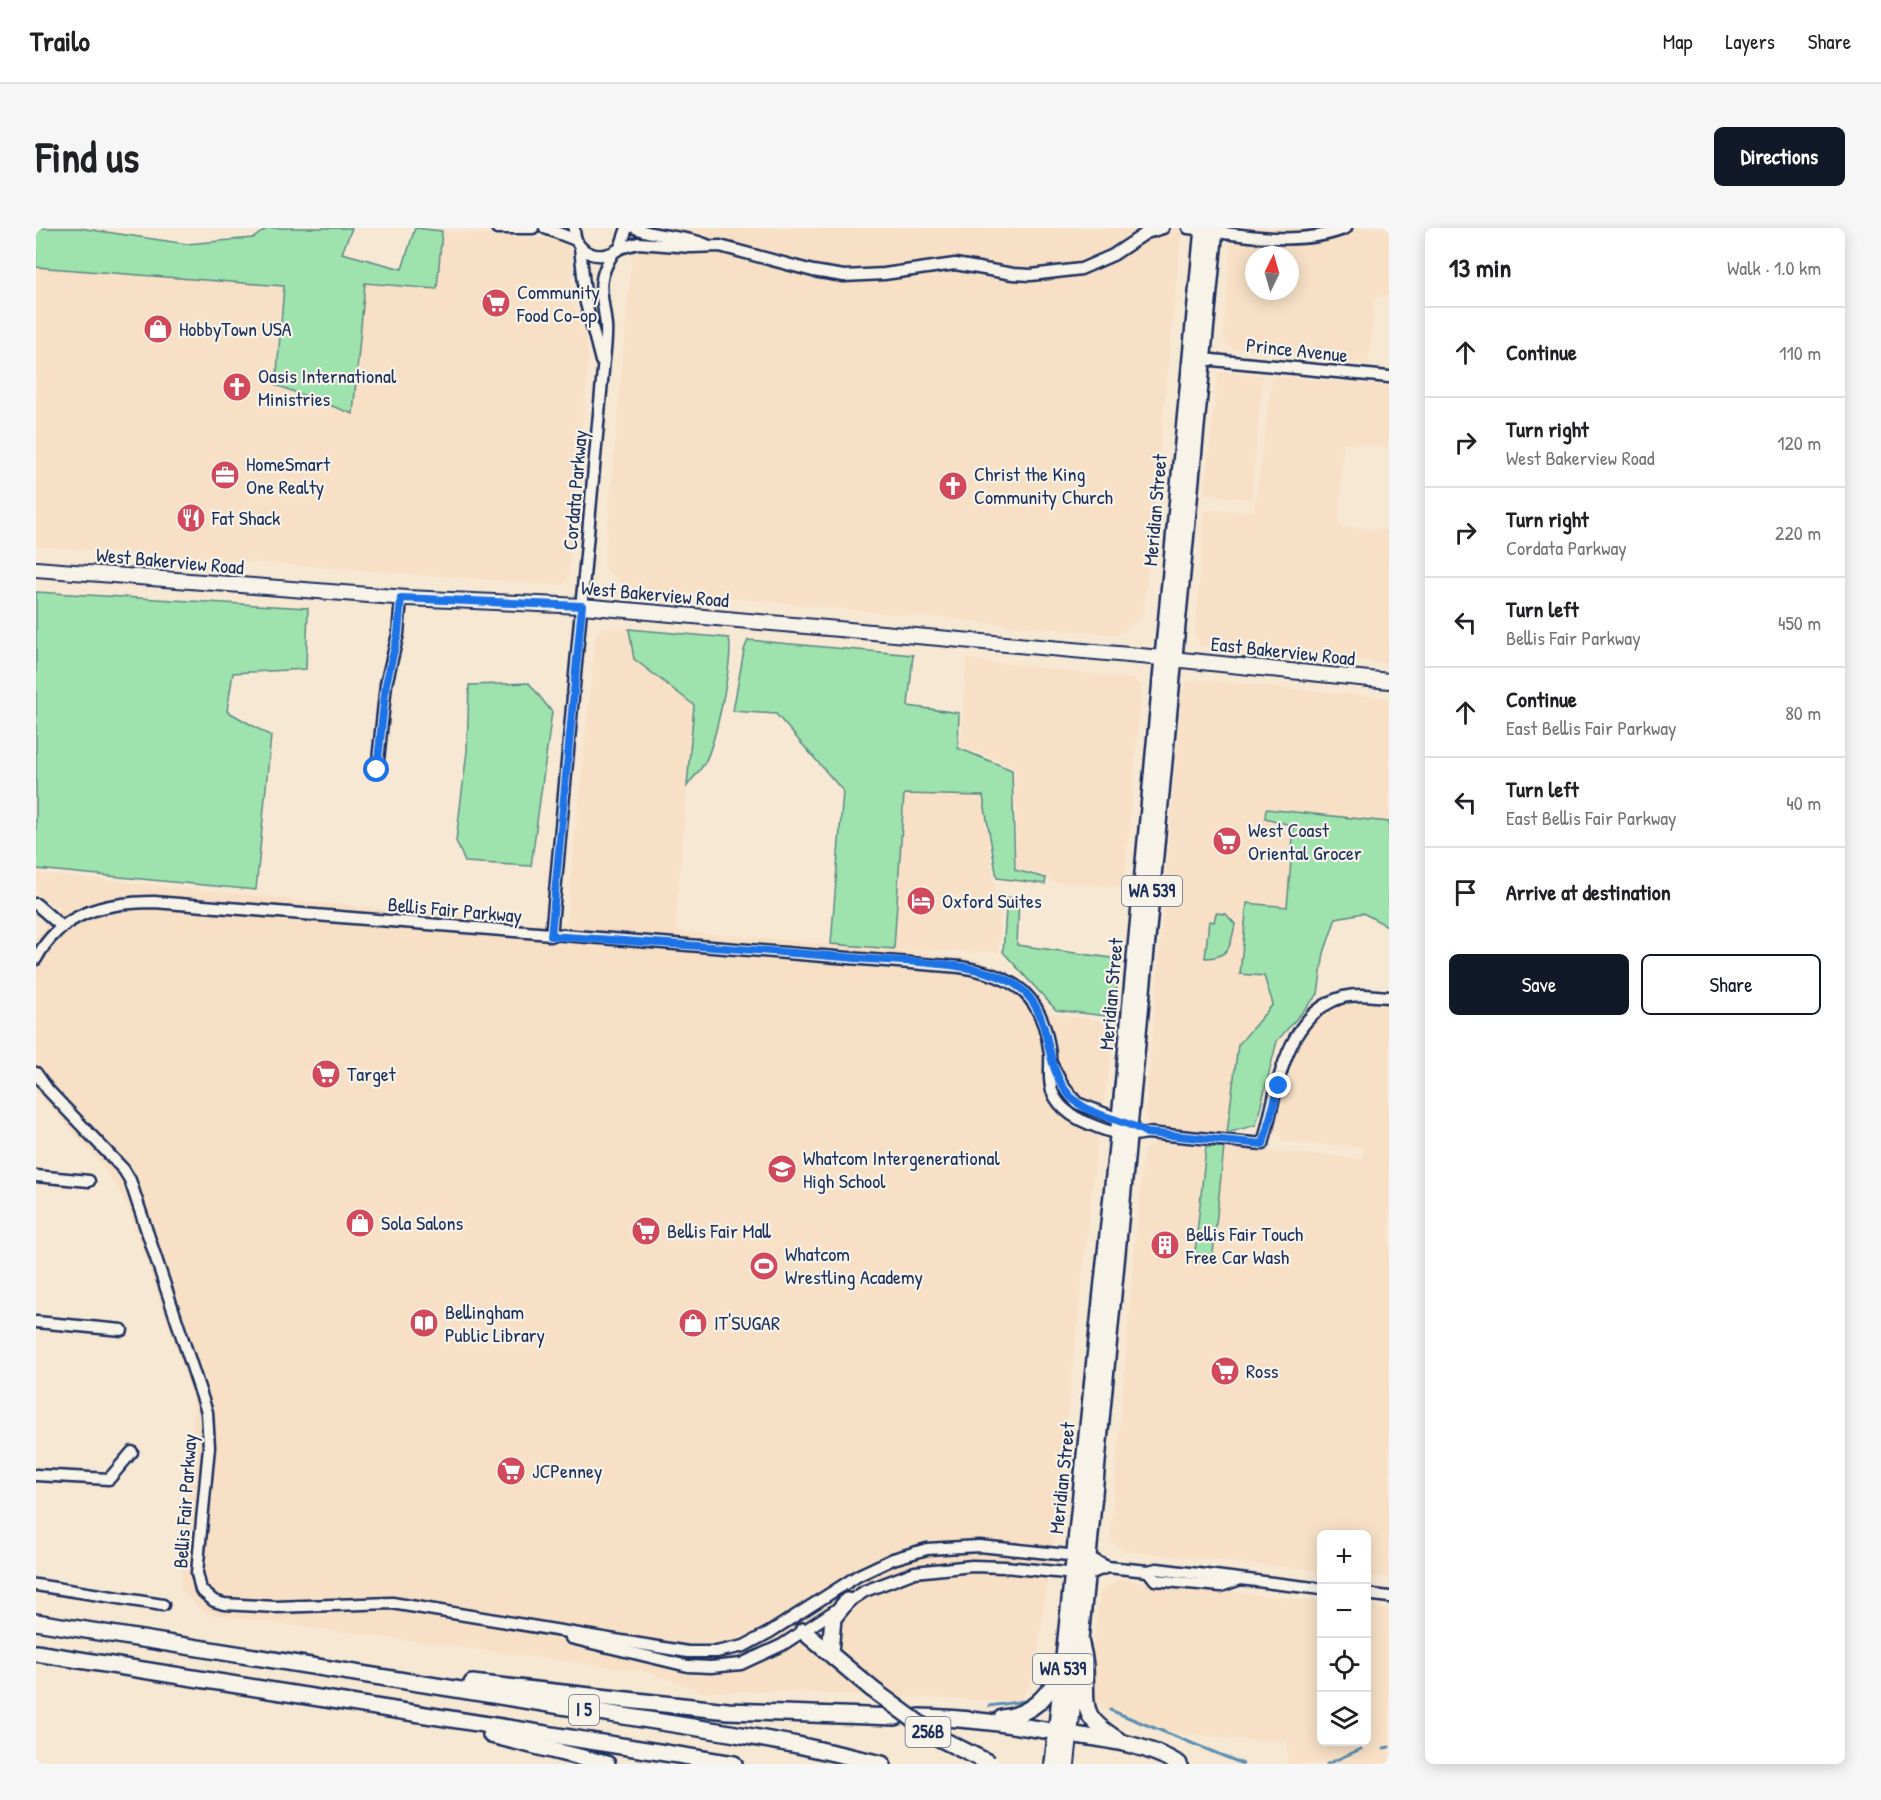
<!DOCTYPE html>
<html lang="en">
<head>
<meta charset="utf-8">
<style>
  body { margin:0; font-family:"Patrick Hand",sans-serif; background:#f6f6f6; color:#202124 }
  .controls { position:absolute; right:18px; bottom:18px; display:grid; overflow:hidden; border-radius:9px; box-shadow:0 3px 15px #0003 }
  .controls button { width:54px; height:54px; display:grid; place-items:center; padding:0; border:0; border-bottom:2px solid #e0e0e0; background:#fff; color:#202124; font:30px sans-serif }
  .compass { position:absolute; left:1209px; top:18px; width:54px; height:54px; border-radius:50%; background:#fff; box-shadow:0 3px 15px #0003; rotate:5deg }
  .stop { position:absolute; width:18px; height:18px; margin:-14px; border:4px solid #1a73e8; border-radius:50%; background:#fff }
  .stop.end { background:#1a73e8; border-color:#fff; box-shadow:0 2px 6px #0008 }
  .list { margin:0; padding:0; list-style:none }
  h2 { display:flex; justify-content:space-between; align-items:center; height:78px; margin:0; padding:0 24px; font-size:26px }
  h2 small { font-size:20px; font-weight:400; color:#757577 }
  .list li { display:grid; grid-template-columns:39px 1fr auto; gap:18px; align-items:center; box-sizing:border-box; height:90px; padding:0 24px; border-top:2px solid #e0e0e0 }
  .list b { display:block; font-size:22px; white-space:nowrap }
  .list p { margin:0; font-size:20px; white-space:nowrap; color:#757577 }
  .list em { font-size:20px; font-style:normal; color:#757577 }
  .actions { display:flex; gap:12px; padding:18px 24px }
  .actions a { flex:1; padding:14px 0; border:2px solid #111827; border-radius:9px; text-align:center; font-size:21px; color:#111827 }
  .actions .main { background:#111827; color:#fff }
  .icon { flex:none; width:33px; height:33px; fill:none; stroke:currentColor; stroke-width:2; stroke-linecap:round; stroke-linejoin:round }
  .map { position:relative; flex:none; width:1353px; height:1536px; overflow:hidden; border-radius:9px }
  header { display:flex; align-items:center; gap:36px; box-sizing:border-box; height:84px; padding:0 30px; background:#fff; border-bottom:2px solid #e0e0e0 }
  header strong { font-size:28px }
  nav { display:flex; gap:33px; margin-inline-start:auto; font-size:21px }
  .intro { display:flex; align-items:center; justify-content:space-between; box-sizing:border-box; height:144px; padding:0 36px }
  h1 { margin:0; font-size:42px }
  .button { padding:15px 27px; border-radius:9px; background:#111827; color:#fff; font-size:21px; font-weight:700 }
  main { display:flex; gap:36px; padding:0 36px }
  aside { flex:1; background:#fff; border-radius:9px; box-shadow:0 3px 15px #0003 }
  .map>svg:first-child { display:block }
  .built { fill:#f7e0c6; fill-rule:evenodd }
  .green { fill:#9ee2ad; stroke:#5c8886; stroke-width:1.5 }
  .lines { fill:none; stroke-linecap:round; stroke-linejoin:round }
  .stream { stroke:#5c8db1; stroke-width:3 }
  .minor-casing { stroke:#1b2f5e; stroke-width:15 }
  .major-casing { stroke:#1b2f5e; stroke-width:18 }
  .highway-casing { stroke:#1b2f5e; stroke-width:20 }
  .minor { stroke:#f7f3e8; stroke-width:10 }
  .major { stroke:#f7f3e8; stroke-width:14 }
  .highway { stroke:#f7f3e8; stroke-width:15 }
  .highway-bridge-casing { stroke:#1b2f5e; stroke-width:20; stroke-linecap:butt }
  .highway-bridge { stroke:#f7f3e8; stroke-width:15 }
  .route { stroke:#1a73e8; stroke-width:8 }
  .labels { text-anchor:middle; stroke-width:4.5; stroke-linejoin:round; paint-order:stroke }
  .shield { fill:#f7f3e8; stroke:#5d6a87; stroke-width:1.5 }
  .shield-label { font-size:18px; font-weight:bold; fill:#1b2f5e }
  .poi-label { font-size:20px; fill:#1b2f5e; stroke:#f7f3e8; text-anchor:start }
  .street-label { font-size:20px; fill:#1b2f5e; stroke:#f7f3e8 }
</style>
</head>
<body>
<header>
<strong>Trailo</strong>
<nav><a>Map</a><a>Layers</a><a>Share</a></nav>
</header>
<div class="intro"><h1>Find us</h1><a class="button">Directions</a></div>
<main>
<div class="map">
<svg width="1353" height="1536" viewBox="0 0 1353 1536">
  <rect width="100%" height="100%" fill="#f7e8d4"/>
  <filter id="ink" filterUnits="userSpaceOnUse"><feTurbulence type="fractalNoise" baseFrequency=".0167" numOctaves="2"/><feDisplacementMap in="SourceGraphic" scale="12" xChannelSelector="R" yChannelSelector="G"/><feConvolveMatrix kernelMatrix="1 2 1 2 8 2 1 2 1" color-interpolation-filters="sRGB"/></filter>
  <g filter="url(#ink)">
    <g class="built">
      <path d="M598 0H1146L1107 388 1081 407 592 360 568 339Z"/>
      <path d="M1196 0H1353V68L1345 67 1339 71 1333 136 1196 121 1187 110ZM1218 27H1254V63H1218Z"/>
      <path d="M406 3 522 12 531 17 535 25 536 71 550 112 553 129 532 351 525 357 0 318V39L248 58 240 157 317 185 329 55 401 61Z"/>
      <path d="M1182 144 1227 147 1215 271 1168 266Z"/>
      <path d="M1236 148 1353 158V219L1307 215 1303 298 1353 303V435L1165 418 1159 406 1169 282 1218 284Z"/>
      <path d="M570 399 593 401 598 432 658 477 639 703 857 721 867 566 947 568 960 667 965 669 963 724 866 722 942 732 980 749 1017 785 1080 796 1061 917 1021 1282 999 1444 984 1474 733 1463 667 1464 613 1444 170 1386 144 1362 158 1174 90 974 64 934 0 863V710L24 681 0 667V645L493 696H530L560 405Z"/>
      <path d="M930 431 1097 451 1106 458 1088 659 1016 654 1013 649 981 641 979 539 925 519Z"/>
      <path d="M1163 452 1353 470V594L1230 582 1229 590 1259 598 1251 679 1211 675 1228 747 1237 776 1202 817 1191 905 1115 898 1109 890 1146 465 1152 455Z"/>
      <path d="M1314 773 1353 776V1350L1331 1347 1330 1306H1286L1285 1343 1089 1323 1074 1313 1107 922 1119 915 1170 919 1158 1033 1176 1035 1188 919 1327 931 1328 920 1247 913 1238 903 1260 815 1269 802 1286 787Z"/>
      <path d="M1084 1351 1285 1374 1286 1514H1330L1331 1379 1353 1381V1536H1250L1252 1512 1220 1513 1126 1503 1066 1480 1058 1471 1054 1441 1064 1364Z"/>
    </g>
    <g class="green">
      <path d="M0 0H43L151 16 217 10 232 0H316L306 25 366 41 379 0 406 3 401 61 329 55 317 186 240 157 248 58 0 39Z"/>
      <path d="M0 364 272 380 270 441 197 445 191 483 235 508 220 662 0 641Z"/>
      <path d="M593 401 693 410C698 430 679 518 668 536 663 544 656 551 651 558L658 477 598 431Z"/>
      <path d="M712 412 877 427 872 478 923 485 922 520 976 542 979 642 1010 650 1009 656 961 650 947 568 868 566 858 721 795 716 807 563 740 486 697 483 708 422Z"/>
      <path d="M493 455 516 484 495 638 429 634 420 613 431 523 433 457Z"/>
      <path d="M1230 581 1353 594V699L1327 685 1300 690 1288 725 1282 766 1241 813 1220 897 1191 905 1202 817 1237 776 1228 748 1204 746 1211 675 1251 679 1258 598 1229 590Z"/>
      <path d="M971 669 983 671 981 717 1083 731 1078 789 1020 782 967 724Z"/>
      <path d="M1180 685 1190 686 1199 696C1195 717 1194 730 1169 730L1173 693 1178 694Z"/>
      <path d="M1170 919H1188L1176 1035 1158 1034Z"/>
    </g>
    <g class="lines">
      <g class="stream">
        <path d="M953 1478 989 1473"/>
        <path d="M1074 1482 1207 1536"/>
        <path d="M1348 1520 1353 1519"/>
        <path d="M1291 1536 1325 1521"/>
      </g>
      <g class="minor-casing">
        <g id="minor">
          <path d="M461 0H497"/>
          <path d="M509 0 540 12"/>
          <path d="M538 0C538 26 565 35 584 20L591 0"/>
          <path d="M599 0C622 10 648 7 671 17"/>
          <path d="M1152 0C1202 6 1262 20 1310 0"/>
          <path d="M544 19 550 75 565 133"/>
          <path d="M584 20 602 15 655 19 684 18 777 43 808 48 848 46 919 36 977 46 995 47 1045 41 1077 27 1110 5 1127 0"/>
          <path d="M1166 131 1353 149"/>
          <path d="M341 542 350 456 362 406 365 370"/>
          <path d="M0 676 25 698"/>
          <path d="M515 708 567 142C568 128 571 112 570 98 567 65 558 56 577 25"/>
          <path d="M0 731C24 685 69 674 118 674L924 739C981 748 1007 768 1014 826 1015 838 1012 851 1016 863 1024 883 1042 892 1061 899 1079 906 1092 909 1111 905L1227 916C1241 865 1247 787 1307 769 1322 765 1338 768 1353 769"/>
          <path d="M1015 835 1027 858 1041 875 1088 893"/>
          <path d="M0 845 12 862 88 942 94 952 171 1184 173 1219 161 1345 165 1362 178 1373 188 1376 239 1379 356 1375 652 1424H680L708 1418 734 1404 823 1347 857 1331 891 1321 943 1318 1052 1329 1071 1339 1112 1343 1121 1341 1286 1361"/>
          <path d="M0 948 53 953"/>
          <path d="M0 1094 86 1102"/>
          <path d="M0 1247 73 1251 96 1224"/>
          <path d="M1112 1343 1119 1352 1185 1358 1202 1352"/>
          <path d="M0 1357 127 1377"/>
          <path d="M1330 1366 1353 1369"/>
          <path d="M535 1410 652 1438 675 1439 705 1436 746 1417 829 1363 879 1344 936 1338 969 1339 1050 1347 1071 1339"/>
        </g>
      </g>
      <g class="major-casing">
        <g id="major">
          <path d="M0 341 371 370 546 378 1126 430 1353 453"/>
          <path d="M1031 1536 1043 1420"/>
        </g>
      </g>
      <g class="highway-casing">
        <g id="highway">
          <path d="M0 1394 694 1505 762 1517 846 1536"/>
          <path d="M767 1403 836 1461"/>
          <path d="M794 1424 797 1390 811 1373"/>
          <path d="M0 1425 698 1536"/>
          <path d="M436 1455 692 1483 860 1489"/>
          <path d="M883 1489C932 1490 972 1496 1020 1504 1062 1511 1104 1513 1143 1536"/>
          <path d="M966 1490C996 1486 1009 1470 1025 1446"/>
          <path d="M455 1507 571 1536"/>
          <path d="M1082 1512C1043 1487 1051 1481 1049 1440 1049 1431 1046 1421 1044 1412L1179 0"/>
          <path d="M1017 1536 1086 870 1167 0"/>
        </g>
      </g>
      <use href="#minor" class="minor"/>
      <use href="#major" class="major"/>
      <use href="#highway" class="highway"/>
      <g class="highway-bridge-casing">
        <path id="highway-bridge" d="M836 1461 903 1510 955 1536"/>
      </g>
      <use href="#highway-bridge" class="highway-bridge"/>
    </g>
  </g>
  <g class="lines" filter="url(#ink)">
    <path class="route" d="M341 542 350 456 362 406 365 370 546 378 515 708C617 715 718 721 819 730 865 734 947 732 983 759 1019 787 1005 836 1034 868 1053 889 1087 890 1111 905L1227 916 1243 858"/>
  </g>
  <defs>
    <g id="supermarket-disc" transform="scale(1.5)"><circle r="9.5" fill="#d1495b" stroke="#f7f3e8"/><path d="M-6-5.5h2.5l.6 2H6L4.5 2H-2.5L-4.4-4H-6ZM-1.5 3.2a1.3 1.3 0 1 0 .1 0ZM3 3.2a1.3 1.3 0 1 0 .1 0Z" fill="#fff"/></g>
    <g id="shop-disc" transform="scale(1.5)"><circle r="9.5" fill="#d1495b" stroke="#f7f3e8"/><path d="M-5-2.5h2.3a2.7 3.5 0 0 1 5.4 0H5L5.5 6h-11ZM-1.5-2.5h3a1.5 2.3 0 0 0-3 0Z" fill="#fff"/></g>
    <g id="church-disc" transform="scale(1.5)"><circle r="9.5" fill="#d1495b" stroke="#f7f3e8"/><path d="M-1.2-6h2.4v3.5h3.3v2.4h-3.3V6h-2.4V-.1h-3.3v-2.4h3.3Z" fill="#fff"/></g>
    <g id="office-disc" transform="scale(1.5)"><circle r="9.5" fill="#d1495b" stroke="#f7f3e8"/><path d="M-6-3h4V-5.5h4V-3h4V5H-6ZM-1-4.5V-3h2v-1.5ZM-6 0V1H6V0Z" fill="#fff"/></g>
    <g id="restaurant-disc" transform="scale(1.5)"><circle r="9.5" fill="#d1495b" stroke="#f7f3e8"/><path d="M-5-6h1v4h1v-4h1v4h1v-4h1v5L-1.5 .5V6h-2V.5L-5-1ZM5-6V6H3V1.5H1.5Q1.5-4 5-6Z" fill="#fff"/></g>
    <g id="hotel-disc" transform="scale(1.5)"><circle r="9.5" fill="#d1495b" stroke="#f7f3e8"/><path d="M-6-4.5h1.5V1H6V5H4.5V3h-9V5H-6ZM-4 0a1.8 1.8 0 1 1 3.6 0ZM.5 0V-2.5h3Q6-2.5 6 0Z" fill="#fff"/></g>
    <g id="school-disc" transform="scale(1.5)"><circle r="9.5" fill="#d1495b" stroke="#f7f3e8"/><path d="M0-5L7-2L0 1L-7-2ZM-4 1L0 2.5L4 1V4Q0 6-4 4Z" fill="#fff"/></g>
    <g id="building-disc" transform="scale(1.5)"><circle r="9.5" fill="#d1495b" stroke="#f7f3e8"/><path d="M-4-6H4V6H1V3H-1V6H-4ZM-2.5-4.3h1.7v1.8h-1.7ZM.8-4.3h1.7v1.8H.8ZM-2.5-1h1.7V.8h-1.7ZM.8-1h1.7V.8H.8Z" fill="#fff"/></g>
    <g id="stadium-disc" transform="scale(1.5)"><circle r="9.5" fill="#d1495b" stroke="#f7f3e8"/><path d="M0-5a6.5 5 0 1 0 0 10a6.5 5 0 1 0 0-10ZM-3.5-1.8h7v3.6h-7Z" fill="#fff"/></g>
    <g id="library-disc" transform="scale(1.5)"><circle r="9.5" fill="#d1495b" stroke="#f7f3e8"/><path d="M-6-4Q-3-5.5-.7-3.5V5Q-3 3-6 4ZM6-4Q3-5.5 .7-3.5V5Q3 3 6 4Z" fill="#fff"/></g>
  </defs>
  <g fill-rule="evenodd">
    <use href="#supermarket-disc" x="460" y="75"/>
    <use href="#shop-disc" x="122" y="101"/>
    <use href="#church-disc" x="201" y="159"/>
    <use href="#office-disc" x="189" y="247"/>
    <use href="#church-disc" x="917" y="258"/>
    <use href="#restaurant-disc" x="155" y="290"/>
    <use href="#supermarket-disc" x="1191" y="613"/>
    <use href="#hotel-disc" x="885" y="673"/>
    <use href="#supermarket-disc" x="290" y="846"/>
    <use href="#school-disc" x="746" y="941"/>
    <use href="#shop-disc" x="324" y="995"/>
    <use href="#supermarket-disc" x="610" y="1003"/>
    <use href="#building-disc" x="1129" y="1017"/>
    <use href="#stadium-disc" x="728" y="1038"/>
    <use href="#library-disc" x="388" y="1095"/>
    <use href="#shop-disc" x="657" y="1095"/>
    <use href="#supermarket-disc" x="1189" y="1143"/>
    <use href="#supermarket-disc" x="475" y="1243"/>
  </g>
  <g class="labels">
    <g class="shield">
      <rect x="1086" y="648" width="60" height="30" rx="4.5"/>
      <rect x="997" y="1426" width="60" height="30" rx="4.5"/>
      <rect x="533" y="1467" width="30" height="30" rx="4.5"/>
      <rect x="869.5" y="1489" width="45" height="30" rx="4.5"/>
    </g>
    <g class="shield-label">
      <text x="1116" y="669">WA 539</text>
      <text x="1027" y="1447">WA 539</text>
      <text x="548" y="1488">I 5</text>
      <text x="892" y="1510">256B</text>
    </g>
    <g class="poi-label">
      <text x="481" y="71">Community<tspan x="481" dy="23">Food Co-op</tspan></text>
      <text x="143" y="108">HobbyTown USA</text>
      <text x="222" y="155">Oasis International<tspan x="222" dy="23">Ministries</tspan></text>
      <text x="210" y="243">HomeSmart<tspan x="210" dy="23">One Realty</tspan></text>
      <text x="938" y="253">Christ the King<tspan x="938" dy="23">Community Church</tspan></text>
      <text x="176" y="297">Fat Shack</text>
      <text x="1212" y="609">West Coast<tspan x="1212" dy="23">Oriental Grocer</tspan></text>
      <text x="906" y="680">Oxford Suites</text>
      <text x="311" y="853">Target</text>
      <text x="767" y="937">Whatcom Intergenerational<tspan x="767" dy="23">High School</tspan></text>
      <text x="345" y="1002">Sola Salons</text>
      <text x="631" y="1010">Bellis Fair Mall</text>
      <text x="1150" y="1013">Bellis Fair Touch<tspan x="1150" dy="23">Free Car Wash</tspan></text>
      <text x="749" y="1033">Whatcom<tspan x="749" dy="23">Wrestling Academy</tspan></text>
      <text x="409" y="1091">Bellingham<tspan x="409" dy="23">Public Library</tspan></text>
      <text x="678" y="1102">IT'SUGAR</text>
      <text x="1210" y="1150">Ross</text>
      <text x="496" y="1250">JCPenney</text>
    </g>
    <g class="street-label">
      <text transform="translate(1261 122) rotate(6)" y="7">Prince Avenue</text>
      <text transform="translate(539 262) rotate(-85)" y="7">Cordata Parkway</text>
      <text transform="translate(1119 282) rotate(-85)" y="7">Meridian Street</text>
      <text transform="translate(134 333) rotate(5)" y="7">West Bakerview Road</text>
      <text transform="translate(619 366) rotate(5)" y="7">West Bakerview Road</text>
      <text transform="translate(1247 423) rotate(6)" y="7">East Bakerview Road</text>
      <text transform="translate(419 682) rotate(5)" y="7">Bellis Fair Parkway</text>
      <text transform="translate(1075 766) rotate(-85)" y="7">Meridian Street</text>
      <text transform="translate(1026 1250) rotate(-84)" y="7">Meridian Street</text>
      <text transform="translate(149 1273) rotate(-86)" y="7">Bellis Fair Parkway</text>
    </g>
  </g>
</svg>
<div class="controls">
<button>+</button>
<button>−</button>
<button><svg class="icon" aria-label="locate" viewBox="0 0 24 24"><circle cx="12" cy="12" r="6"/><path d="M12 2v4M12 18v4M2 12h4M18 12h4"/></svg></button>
<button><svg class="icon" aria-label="layers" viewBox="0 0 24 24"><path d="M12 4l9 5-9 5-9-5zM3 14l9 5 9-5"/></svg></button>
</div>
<svg class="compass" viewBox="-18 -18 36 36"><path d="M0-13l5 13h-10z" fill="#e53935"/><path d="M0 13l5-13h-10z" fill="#757577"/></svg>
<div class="stop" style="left:341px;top:542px"></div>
<div class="stop end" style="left:1243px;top:858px"></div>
</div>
<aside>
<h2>13 min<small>Walk · 1.0 km</small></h2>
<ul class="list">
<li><svg class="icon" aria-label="ahead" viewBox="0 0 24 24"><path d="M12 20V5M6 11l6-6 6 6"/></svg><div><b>Continue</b></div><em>110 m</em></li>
<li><svg class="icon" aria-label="right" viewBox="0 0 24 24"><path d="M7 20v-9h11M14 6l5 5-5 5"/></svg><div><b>Turn right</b><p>West Bakerview Road</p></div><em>120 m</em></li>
<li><svg class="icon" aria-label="right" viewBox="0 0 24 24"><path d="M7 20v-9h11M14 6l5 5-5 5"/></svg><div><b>Turn right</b><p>Cordata Parkway</p></div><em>220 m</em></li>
<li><svg class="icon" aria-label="left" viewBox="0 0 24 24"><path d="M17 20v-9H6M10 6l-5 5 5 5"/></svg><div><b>Turn left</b><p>Bellis Fair Parkway</p></div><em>450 m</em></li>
<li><svg class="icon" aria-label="ahead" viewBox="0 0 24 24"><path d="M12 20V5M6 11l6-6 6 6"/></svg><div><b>Continue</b><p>East Bellis Fair Parkway</p></div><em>80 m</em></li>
<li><svg class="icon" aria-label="left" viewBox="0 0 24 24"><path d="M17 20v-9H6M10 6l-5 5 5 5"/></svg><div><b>Turn left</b><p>East Bellis Fair Parkway</p></div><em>40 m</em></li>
<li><svg class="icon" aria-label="arrive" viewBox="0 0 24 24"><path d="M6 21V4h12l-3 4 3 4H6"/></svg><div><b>Arrive at destination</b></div></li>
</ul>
<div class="actions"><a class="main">Save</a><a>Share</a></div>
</aside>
</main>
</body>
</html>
